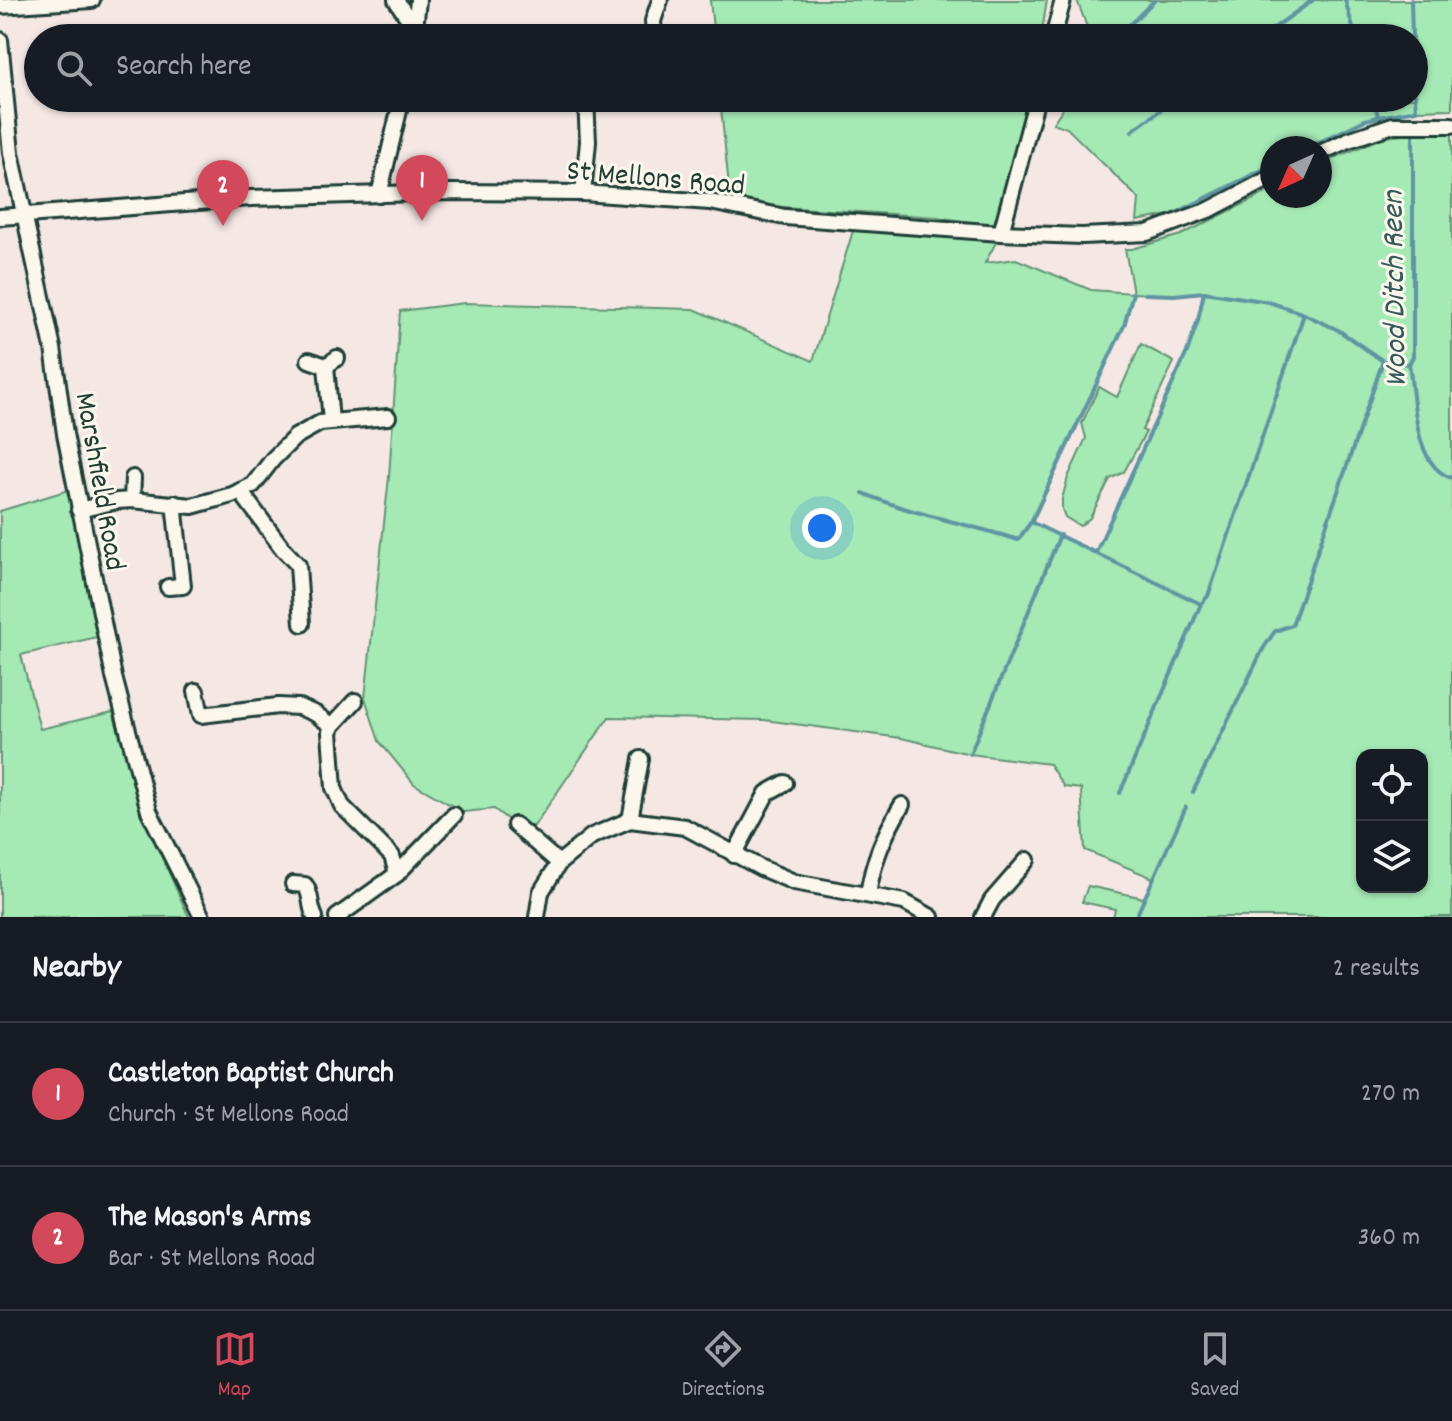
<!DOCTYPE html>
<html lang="en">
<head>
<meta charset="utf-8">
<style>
  body { margin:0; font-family:Dekko,sans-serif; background:#20242c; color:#f1f3f6 }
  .controls { position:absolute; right:24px; bottom:24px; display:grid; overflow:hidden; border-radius:16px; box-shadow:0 2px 6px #0004 }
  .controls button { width:72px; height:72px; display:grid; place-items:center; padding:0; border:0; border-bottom:2px solid #363941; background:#171b24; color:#f1f3f6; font:40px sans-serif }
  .compass { position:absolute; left:1260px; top:136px; width:72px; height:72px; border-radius:50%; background:#171b24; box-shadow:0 2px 6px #0004; rotate:225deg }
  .you { position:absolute; left:822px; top:528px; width:28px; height:28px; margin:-20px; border:6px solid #fff; border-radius:50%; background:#1a73e8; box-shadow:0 0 0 12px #1a73e833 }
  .badge { display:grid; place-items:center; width:52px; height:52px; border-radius:50%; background:#d1495b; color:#fff; font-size:26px; font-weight:700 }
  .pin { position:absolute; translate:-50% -66px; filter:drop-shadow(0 2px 4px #0008) }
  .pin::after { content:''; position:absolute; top:42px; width:28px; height:24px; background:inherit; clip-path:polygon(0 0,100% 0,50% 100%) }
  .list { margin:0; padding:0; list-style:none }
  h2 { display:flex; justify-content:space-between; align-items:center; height:104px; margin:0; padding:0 32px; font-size:34px }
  h2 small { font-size:26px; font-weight:400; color:#9ea1a6 }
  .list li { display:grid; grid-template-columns:52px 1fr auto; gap:24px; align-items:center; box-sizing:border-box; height:144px; padding:0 32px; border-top:2px solid #363941 }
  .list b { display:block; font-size:30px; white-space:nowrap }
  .list p { margin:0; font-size:26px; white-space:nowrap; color:#9ea1a6 }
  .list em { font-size:26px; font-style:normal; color:#9ea1a6 }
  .icon { flex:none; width:44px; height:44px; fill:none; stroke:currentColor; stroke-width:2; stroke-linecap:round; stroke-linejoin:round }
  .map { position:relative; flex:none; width:1452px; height:917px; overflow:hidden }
  .search { position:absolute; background:#171b24; box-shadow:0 2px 6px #0004; left:24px; right:24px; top:24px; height:88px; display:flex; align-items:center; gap:20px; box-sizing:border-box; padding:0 28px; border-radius:44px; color:#9ea1a6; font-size:30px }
  .sheet { height:392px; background:#171b24 }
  nav { display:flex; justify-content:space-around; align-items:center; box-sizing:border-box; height:112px; border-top:2px solid #363941; background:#171b24; font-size:22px; color:#9ea1a6 }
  nav a { display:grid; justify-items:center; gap:4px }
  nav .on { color:#d1495b }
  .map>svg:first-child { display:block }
  .green { fill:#a5e9b5; stroke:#629374; stroke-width:2; fill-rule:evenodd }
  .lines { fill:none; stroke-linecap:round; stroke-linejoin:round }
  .stream { stroke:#5f95a2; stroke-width:4 }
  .minor-casing { stroke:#1f3d34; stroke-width:20 }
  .minor { stroke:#fbf7ec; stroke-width:14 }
  .labels { text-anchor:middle; stroke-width:6; stroke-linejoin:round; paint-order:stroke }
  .street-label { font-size:30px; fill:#1f3d34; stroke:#fbf7ec }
  .water-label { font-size:32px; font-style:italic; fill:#345a59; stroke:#fbf7ec }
</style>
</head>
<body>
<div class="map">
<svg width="1452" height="917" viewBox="0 0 1452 917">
  <rect width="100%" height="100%" fill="#f5e8e4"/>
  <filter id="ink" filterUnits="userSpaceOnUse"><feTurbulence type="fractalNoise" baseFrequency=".0125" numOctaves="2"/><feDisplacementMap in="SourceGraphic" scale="16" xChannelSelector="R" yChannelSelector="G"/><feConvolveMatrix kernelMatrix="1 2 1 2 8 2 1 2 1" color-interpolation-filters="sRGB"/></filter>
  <g filter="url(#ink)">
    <g class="green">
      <path d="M710 0H1047L1041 38H714Z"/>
      <path d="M1077 0H1452V109L1416 110 1378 116 1365 120 1307 148H1272V165L1174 214 1137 221 1139 199 1067 128 1053 123 1070 98H1414V38H1091Z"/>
      <path d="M720 98H1030L996 226 937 217 752 205 736 200 729 187Z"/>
      <path d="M1413 132 1452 134V917H1113L1115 909 1082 902 1088 886 1144 898 1153 878 1085 850 1081 789 1064 787 1049 764 970 754 901 738 764 720 609 717 534 826 515 825 494 809 463 812 414 784 379 741 365 698 389 477 400 311 465 303 694 309 813 361 856 221 1001 233 985 263 1016 259 1091 290 1133 293 1125 249H1132L1181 235 1272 190V196H1320V164L1382 138ZM1203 292 1198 320 1187 352 1096 552 1032 523 1124 326 1133 293 1174 295ZM1362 755H1422V887H1362Z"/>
      <path d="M1141 344 1174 362 1142 430 1146 432 1124 472 1110 479 1090 518 1080 526 1065 517 1062 509V499L1068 477 1086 438 1082 423 1099 387 1117 397Z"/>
      <path d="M75 488 105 635 21 655 40 729 113 712 142 813 189 917H0V511Z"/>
    </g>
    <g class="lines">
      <g class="stream">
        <path d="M1345 0 1356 38"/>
        <path d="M1411 0 1412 38"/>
        <path d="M1116 38 1155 0"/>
        <path d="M1260 38 1313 0"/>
        <path d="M1373 98 1378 116"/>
        <path d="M1132 131 1177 98"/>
        <path d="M1413 132V356L1409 364C1415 399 1413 466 1452 478"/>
        <path d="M1307 148 1365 120 1416 110 1414 85"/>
        <path d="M1174 214 1272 165"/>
        <path d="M1145 294 1174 295 1204 292 1269 302 1304 314 1338 330 1383 361 1409 364"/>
        <path d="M863 493C913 515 966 523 1018 540L1031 522 1124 326 1133 293"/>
        <path d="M1031 522 1201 604"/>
        <path d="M1096 552 1187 352 1198 320 1204 292"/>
        <path d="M970 754 1060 535"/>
        <path d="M1193 792 1263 649 1275 631 1292 625 1383 361"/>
        <path d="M1120 793 1201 604 1208 596 1304 314"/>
        <path d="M1136 917 1186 807"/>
      </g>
      <g class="minor-casing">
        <g id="minor">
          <path d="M396 0 415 29"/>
          <path d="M0 6 92 0"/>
          <path d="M414 38 418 0"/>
          <path d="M654 38 653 21 660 0"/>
          <path d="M1053 38 1063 0"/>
          <path d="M0 40 11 153 53 348 65 434 114 677 149 811 202 917"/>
          <path d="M1320 153 1348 140 1393 125H1452"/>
          <path d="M583 193 588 142 586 98"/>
          <path d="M379 195 402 98"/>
          <path d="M0 217 251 198 450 192 583 193 710 202 785 217 1001 233 1082 236 1147 233 1211 209 1272 177"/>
          <path d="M1001 233 1037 98"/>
          <path d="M309 360 326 366 337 358"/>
          <path d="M326 366 331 421"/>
          <path d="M240 491 283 549 298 565 302 624"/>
          <path d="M132 500 133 478"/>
          <path d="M79 510 117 501 132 500 192 506 232 495 253 485 273 459 295 437 320 423 388 417"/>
          <path d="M168 587 183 586 174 503"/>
          <path d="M196 691 201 715 278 706 299 707 316 714 332 726"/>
          <path d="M355 701 332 726 330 732 334 788 342 806 392 856 397 874"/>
          <path d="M630 820 641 759"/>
          <path d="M515 825 559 863"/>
          <path d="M734 855 767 793 785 783"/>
          <path d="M293 884 305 885C312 894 309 906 315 917"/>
          <path d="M868 895C873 860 884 835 902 805"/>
          <path d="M337 917 397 874 454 815"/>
          <path d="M537 917 541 892 559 863 592 836 630 820 685 827 761 868 794 882 904 902 931 917"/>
          <path d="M983 917 992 900 1027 860"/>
        </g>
      </g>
      <use href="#minor" class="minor"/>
    </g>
  </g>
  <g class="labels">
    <g class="street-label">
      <text transform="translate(656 176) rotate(5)" y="10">St Mellons Road</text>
      <text transform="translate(102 481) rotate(80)" y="10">Marshfield Road</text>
    </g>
    <g class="water-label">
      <text transform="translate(1392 289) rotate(-91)" y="11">Wood Ditch Reen</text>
    </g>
  </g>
</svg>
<div class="controls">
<button><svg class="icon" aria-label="locate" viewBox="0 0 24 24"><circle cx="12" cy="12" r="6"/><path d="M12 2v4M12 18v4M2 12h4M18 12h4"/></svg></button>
<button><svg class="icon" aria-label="layers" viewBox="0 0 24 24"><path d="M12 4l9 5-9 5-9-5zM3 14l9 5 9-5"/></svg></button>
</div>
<svg class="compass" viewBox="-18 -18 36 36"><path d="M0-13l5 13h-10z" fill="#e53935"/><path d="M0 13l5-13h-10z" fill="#9ea1a6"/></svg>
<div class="you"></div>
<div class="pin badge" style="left:422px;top:221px">1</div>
<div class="pin badge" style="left:223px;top:226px">2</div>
<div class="search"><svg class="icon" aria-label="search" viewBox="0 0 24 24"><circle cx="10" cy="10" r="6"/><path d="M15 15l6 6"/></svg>Search here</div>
</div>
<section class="sheet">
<h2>Nearby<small>2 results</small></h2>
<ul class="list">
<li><span class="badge">1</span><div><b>Castleton Baptist Church</b><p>Church · St Mellons Road</p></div><em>270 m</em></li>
<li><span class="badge">2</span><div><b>The Mason's Arms</b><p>Bar · St Mellons Road</p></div><em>360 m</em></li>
</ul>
</section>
<nav>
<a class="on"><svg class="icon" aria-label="map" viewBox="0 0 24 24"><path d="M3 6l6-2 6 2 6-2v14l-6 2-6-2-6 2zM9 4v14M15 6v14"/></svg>Map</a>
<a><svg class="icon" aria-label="directions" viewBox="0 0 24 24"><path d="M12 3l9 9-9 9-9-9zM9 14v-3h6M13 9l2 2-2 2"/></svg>Directions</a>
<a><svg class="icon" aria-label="saved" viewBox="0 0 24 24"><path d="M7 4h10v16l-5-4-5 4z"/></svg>Saved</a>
</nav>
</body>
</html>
